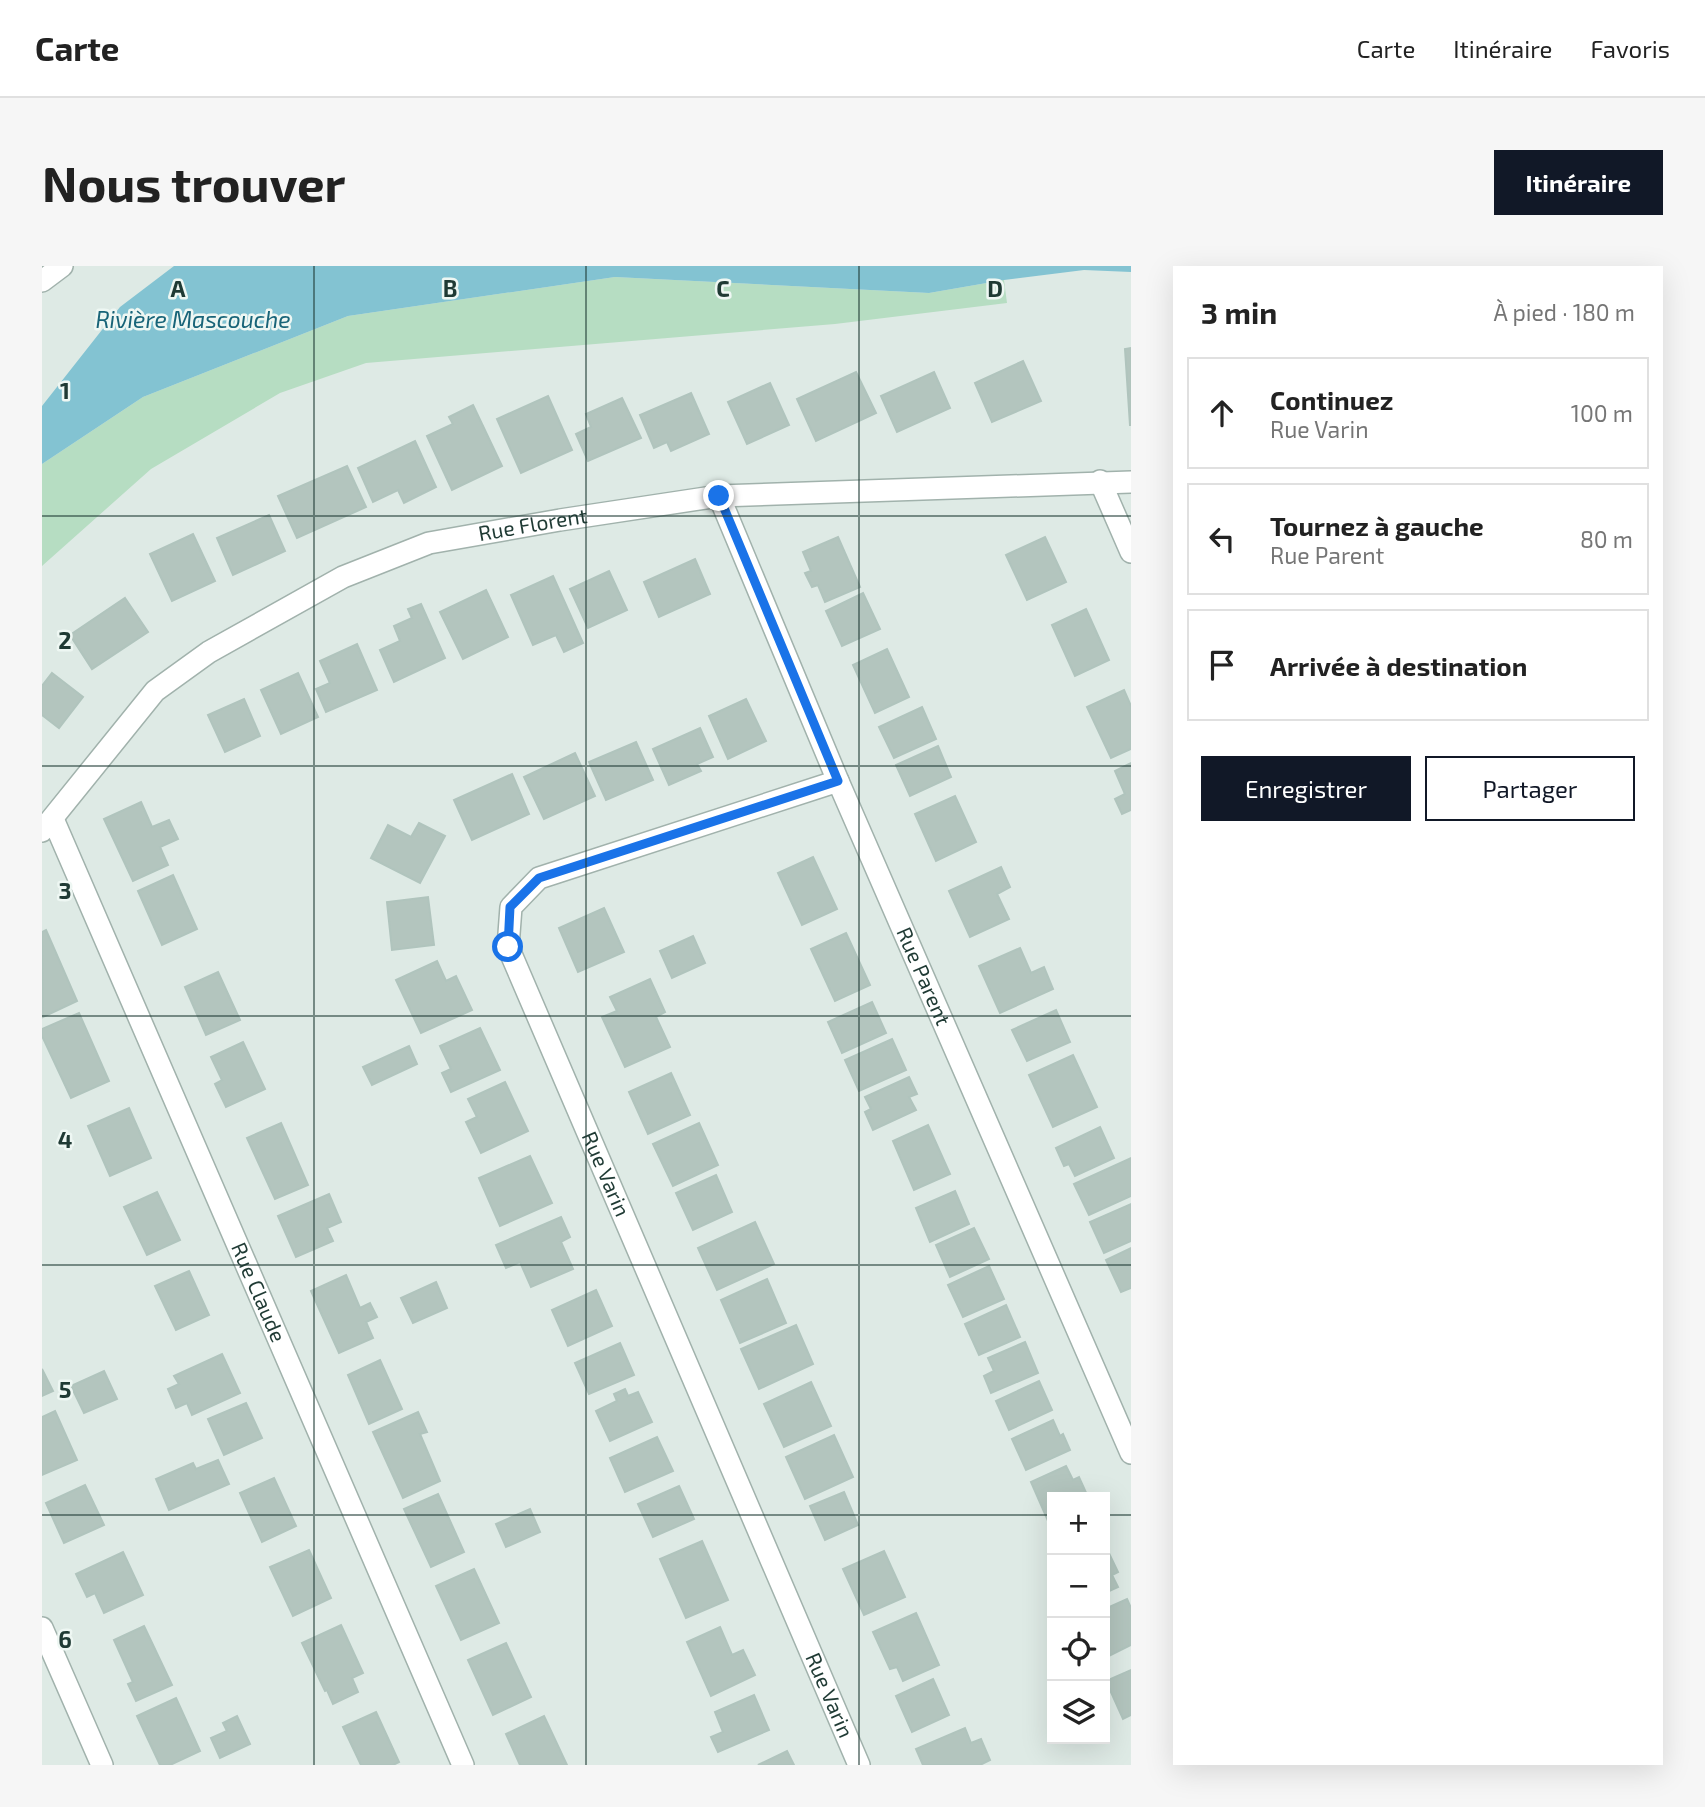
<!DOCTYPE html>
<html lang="fr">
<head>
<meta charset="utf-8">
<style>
  body { margin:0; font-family:"Exo 2",sans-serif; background:#f6f6f6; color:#222 }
  .controls { position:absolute; right:21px; bottom:21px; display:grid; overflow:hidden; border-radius:0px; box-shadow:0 7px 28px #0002 }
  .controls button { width:63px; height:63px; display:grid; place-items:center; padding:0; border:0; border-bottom:2px solid #e0e0e0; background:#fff; color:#222; font:35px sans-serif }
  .stop { position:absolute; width:21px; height:21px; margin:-16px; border:5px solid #1a73e8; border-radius:50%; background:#fff }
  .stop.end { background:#1a73e8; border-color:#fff; box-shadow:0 2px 7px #0008 }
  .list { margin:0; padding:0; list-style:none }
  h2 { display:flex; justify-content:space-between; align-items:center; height:91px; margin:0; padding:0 28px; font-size:30px }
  h2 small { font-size:23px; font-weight:400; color:#767676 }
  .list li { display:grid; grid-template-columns:46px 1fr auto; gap:21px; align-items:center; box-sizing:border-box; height:112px; margin:0 14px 14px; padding:0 14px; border:2px solid #e0e0e0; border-radius:0px }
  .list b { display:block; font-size:26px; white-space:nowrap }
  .list p { margin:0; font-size:23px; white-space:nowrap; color:#767676 }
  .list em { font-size:23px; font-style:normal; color:#767676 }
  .actions { display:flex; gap:14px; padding:21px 28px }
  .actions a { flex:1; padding:16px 0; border:2px solid #111827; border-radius:0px; text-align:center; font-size:24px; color:#111827 }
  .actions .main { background:#111827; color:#fff }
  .icon { flex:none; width:38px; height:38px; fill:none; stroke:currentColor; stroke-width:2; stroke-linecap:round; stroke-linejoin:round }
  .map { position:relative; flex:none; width:1089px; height:1499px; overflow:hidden; border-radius:0px }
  header { display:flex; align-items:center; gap:42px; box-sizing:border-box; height:98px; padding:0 35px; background:#fff; border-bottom:2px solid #e0e0e0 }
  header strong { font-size:33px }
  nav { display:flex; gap:38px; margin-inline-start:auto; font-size:24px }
  .intro { display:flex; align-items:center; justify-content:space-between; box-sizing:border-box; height:168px; padding:0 42px }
  h1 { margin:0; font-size:49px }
  .button { padding:18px 32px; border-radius:0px; background:#111827; color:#fff; font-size:24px; font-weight:700 }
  main { display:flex; gap:42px; padding:0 42px }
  aside { flex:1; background:#fff; border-radius:0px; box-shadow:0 7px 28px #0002 }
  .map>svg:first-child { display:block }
  .green { fill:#b6ddc2 }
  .water { fill:#83c3d2 }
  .building { fill:#b3c5be; stroke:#b0c4bd; stroke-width:2 }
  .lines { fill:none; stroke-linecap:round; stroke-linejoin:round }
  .minor-casing { stroke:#a1b2ac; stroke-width:24 }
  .tertiary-casing { stroke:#a1b2ac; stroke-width:24 }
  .minor { stroke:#fff; stroke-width:21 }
  .tertiary { stroke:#fff; stroke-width:21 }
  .route { stroke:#1a73e8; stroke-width:9 }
  .grid { fill:none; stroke:#1f3a34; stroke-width:2; stroke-opacity:0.55 }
  .labels { text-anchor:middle; stroke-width:5; stroke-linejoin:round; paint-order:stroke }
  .street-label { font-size:21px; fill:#1f3a34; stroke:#eef7f3 }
  .water-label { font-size:23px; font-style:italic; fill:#186478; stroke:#eef7f3 }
  .grid-label { font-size:23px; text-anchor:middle; font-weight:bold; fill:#1f3a34; stroke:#eef7f3; stroke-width:5; stroke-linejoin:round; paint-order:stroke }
</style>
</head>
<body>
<header>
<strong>Carte</strong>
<nav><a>Carte</a><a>Itinéraire</a><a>Favoris</a></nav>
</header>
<div class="intro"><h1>Nous trouver</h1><a class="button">Itinéraire</a></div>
<main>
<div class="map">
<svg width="1089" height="1499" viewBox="0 0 1089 1499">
  <rect width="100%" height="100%" fill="#deeae5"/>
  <path class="green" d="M573 11 887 27 962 14 965 37 793 58 324 97 238 127 109 203 0 300V198L101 131 306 50Z"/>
  <path class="water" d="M132 0H1089V6L1042 4 962 14 887 27 573 11 306 50 101 131 0 198V140L78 41Z"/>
  <g class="building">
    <path d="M1089 82V159H1088L1083 83Z"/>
    <path d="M981 95 999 135 950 156 933 117Z"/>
    <path d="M814 106 834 147 774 175 755 133Z"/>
    <path d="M892 106 908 142 855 166 839 130Z"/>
    <path d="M728 117 747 159 705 178 686 136Z"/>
    <path d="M649 127 667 168 629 185 625 176 612 182 598 149Z"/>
    <path d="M506 130 530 184 479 207 455 153Z"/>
    <path d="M580 132 599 172 546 195 534 168 549 161 544 148Z"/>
    <path d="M431 139 460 200 410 224 385 170 411 158 407 151Z"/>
    <path d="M373 175 394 221 362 237 356 224 331 236 316 202Z"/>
    <path d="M305 200 324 241 255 272 236 230Z"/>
    <path d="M227 249 243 285 191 309 175 272Z"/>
    <path d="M151 268 173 315 130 335 108 288Z"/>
    <path d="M796 271 818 321 783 336 776 319 770 321 763 307 769 305 761 286Z"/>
    <path d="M1003 271 1024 316 985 334 964 289Z"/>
    <path d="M653 293 668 328 617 351 602 316Z"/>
    <path d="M567 305 585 344 546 362 528 323Z"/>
    <path d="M511 310 541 377 522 386 514 369 491 379 469 329Z"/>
    <path d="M444 324 466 371 421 393 398 346Z"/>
    <path d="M821 327 838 363 800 380 784 345Z"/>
    <path d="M83 332 106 366 50 403 28 369Z"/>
    <path d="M379 338 403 392 352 416 338 384 358 375 352 360 370 352 366 343Z"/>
    <path d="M1044 343 1067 394 1033 410 1010 359Z"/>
    <path d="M315 378 335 424 284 446 274 423 288 417 278 395Z"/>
    <path d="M845 383 867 431 833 447 811 399Z"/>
    <path d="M10 407 41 431 17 462 0 449V420Z"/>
    <path d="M256 407 276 451 239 468 219 424Z"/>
    <path d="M1082 424 1089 440V483L1069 492 1045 441Z"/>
    <path d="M202 433 218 470 183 486 166 449Z"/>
    <path d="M704 433 724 475 686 493 667 450Z"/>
    <path d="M880 441 894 473 852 492 837 461Z"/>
    <path d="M658 462 671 491 655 498 659 505 627 519 611 483Z"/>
    <path d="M594 476 611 514 564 534 547 496Z"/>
    <path d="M896 480 909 511 868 530 854 499Z"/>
    <path d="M533 487 553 530 502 553 482 511Z"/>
    <path d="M1089 497V544L1080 548 1073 533 1083 528 1073 505Z"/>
    <path d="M470 508 487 548 430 574 412 534Z"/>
    <path d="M913 530 934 576 894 595 873 548Z"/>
    <path d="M99 536 110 561 127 554 136 573 118 581 126 599 91 615 62 553Z"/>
    <path d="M377 557 403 570 378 617 329 592 346 559 369 571Z"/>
    <path d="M771 591 795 643 760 659 736 607Z"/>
    <path d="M959 601 968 621 955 628 967 653 928 671 907 625Z"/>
    <path d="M131 609 155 663 120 679 96 625Z"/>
    <path d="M386 631 392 679 350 684 345 636Z"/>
    <path d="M562 642 582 686 536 706 517 662Z"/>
    <path d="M4 664 35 735 1 751 0 666Z"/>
    <path d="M804 667 828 719 793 735 769 683Z"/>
    <path d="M651 670 663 697 630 712 618 685Z"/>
    <path d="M978 682 989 707 1002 701 1011 723 958 747 937 700Z"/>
    <path d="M395 695 404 715 414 710 430 744 379 767 354 714Z"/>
    <path d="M176 706 198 754 164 769 143 721Z"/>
    <path d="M608 713 623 746 614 751 628 781 583 801 560 751 575 745 568 731Z"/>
    <path d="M830 736 844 767 800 787 786 756Z"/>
    <path d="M1014 744 1028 776 985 795 970 764Z"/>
    <path d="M37 747 67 815 29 832 0 770V763Z"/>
    <path d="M438 762 458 804 409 826 400 807 409 803 398 780Z"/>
    <path d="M850 773 864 804 817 825 803 794Z"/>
    <path d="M201 776 223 823 184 841 173 818 180 814 169 791Z"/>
    <path d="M367 780 375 798 330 819 321 801Z"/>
    <path d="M1031 789 1055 841 1011 861 987 809Z"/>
    <path d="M629 807 648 849 606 868 587 826Z"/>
    <path d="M867 811 875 828 867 831 874 844 831 864 823 846 829 843 823 831Z"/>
    <path d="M463 816 486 865 439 887 424 856 435 851 426 833Z"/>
    <path d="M87 842 109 892 68 910 46 860Z"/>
    <path d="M239 857 266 919 233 933 205 872Z"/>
    <path d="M657 857 676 899 631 920 611 878Z"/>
    <path d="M886 859 908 908 872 924 851 875Z"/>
    <path d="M1058 861 1072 892 1033 910 1027 898 1022 900 1014 882Z"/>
    <path d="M488 890 510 937 458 960 437 912Z"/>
    <path d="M1089 892V930L1047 949 1032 918Z"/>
    <path d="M674 909 690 946 651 964 634 927Z"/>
    <path d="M913 925 927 958 888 976 874 942Z"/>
    <path d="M115 926 138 974 105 989 82 941Z"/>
    <path d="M287 928 299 956 285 962 291 975 254 991 236 950Z"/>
    <path d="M1089 938V975L1062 987 1048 956Z"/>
    <path d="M519 951 528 971 519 976 531 1003 489 1021 478 996 464 1002 454 979Z"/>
    <path d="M713 956 732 998 675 1024 656 982Z"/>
    <path d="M932 962 947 993 908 1011 894 979Z"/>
    <path d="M1089 982V1022L1079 1026 1064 994Z"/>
    <path d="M947 1000 962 1033 921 1051 906 1019Z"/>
    <path d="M147 1005 167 1049 134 1064 113 1020Z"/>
    <path d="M304 1009 318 1042 328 1037 335 1051 324 1056 331 1072 297 1087 269 1025Z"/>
    <path d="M725 1013 744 1057 698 1077 679 1034Z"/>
    <path d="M394 1016 405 1042 371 1057 359 1032Z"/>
    <path d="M554 1024 570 1060 526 1080 510 1044Z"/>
    <path d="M964 1039 978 1071 937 1089 923 1058Z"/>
    <path d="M754 1059 771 1098 717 1123 699 1083Z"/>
    <path d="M983 1076 996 1107 949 1127 942 1110 952 1105 946 1092Z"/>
    <path d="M578 1077 592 1109 547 1128 533 1097Z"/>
    <path d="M180 1088 198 1127 150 1149 145 1137 134 1142 126 1123 137 1118 132 1110Z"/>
    <path d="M338 1094 360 1143 327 1158 306 1109Z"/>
    <path d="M0 1103 11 1125 0 1130Z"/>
    <path d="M62 1105 75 1133 42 1147 29 1120Z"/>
    <path d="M997 1115 1010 1144 967 1164 954 1135Z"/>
    <path d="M769 1116 789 1160 742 1181 722 1138Z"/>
    <path d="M583 1123 586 1130 596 1126 610 1156 568 1175 554 1145 575 1135 572 1128Z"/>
    <path d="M204 1137 220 1172 182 1189 166 1153Z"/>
    <path d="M13 1145 35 1194 0 1209V1151Z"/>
    <path d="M376 1146 385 1166 378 1168 398 1215 361 1232 331 1166Z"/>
    <path d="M1011 1154 1018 1170 1021 1168 1028 1184 984 1204 970 1173Z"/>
    <path d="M792 1169 811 1211 763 1233 744 1191Z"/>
    <path d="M615 1171 631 1205 583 1226 568 1192Z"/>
    <path d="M176 1194 187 1218 127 1244 114 1213 151 1197 154 1203Z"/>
    <path d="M1024 1200 1031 1214 1037 1211 1046 1231H1010V1264L989 1216Z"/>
    <path d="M232 1212 254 1260 220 1276 198 1227Z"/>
    <path d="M43 1219 62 1259 22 1277 4 1237Z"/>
    <path d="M637 1220 652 1253 611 1271 596 1238Z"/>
    <path d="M802 1226 816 1259 783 1274 768 1240Z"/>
    <path d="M396 1228 422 1286 389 1301 362 1243Z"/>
    <path d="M488 1243 498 1266 464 1281 454 1258Z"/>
    <path d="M660 1275 686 1334 644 1352 618 1293Z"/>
    <path d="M1063 1279 1076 1306 1070 1309 1076 1321 1063 1327Z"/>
    <path d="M267 1284 289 1332 251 1350 228 1301Z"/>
    <path d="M842 1285 863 1331 822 1349 801 1303Z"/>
    <path d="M81 1286 101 1329 62 1347 53 1327 45 1331 34 1308Z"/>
    <path d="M432 1303 457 1357 419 1374 394 1320Z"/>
    <path d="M1085 1333 1089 1342V1379L1067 1390 1063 1381V1343Z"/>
    <path d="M874 1347 897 1399 861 1415 855 1401 848 1403 831 1366Z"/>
    <path d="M299 1359 321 1407 310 1412 316 1426 291 1438 285 1424 283 1425 260 1377Z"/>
    <path d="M102 1360 130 1419 94 1435 86 1418 91 1416 72 1374Z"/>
    <path d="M678 1361 690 1389 701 1384 713 1409 669 1430 645 1376Z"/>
    <path d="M464 1377 489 1431 451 1449 426 1394Z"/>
    <path d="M1089 1404V1449L1081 1453 1064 1415Z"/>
    <path d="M891 1413 907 1449 870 1466 854 1430Z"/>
    <path d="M712 1429 727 1464 676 1486 669 1471 681 1466 673 1446Z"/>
    <path d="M134 1432 158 1485 128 1499H118L95 1450Z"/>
    <path d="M334 1446 357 1496 351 1499H319L301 1461Z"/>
    <path d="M195 1450 208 1478 178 1492 169 1472 185 1465 181 1457Z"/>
    <path d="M502 1450 525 1499H478L464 1468Z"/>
    <path d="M923 1462 929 1477 939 1473 948 1494 938 1499H881L874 1483Z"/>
    <path d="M745 1485 752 1499H716Z"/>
  </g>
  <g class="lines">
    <g class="minor-casing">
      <g id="minor">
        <path d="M1058 215 1089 286"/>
        <path id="s1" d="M677 230 796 515 1089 1187"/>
        <path id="s2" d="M796 515 497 612 469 641 466 681 817 1499"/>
        <path id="s3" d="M11 553 421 1499"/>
        <path id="s4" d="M0 565 113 425 167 386 301 311 387 277 518 254 677 230 1089 216"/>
        <path d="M0 1362 60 1499"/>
      </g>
    </g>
    <g class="tertiary-casing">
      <path id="tertiary" d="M0 15 20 0"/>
    </g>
    <use href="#minor" class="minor"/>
    <use href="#tertiary" class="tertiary"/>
  </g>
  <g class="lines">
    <path class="route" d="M466 681 468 641 497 612 796 515 677 230"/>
  </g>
  <path class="grid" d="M272 0V1499M544 0V1499M817 0V1499M0 250H1089M0 500H1089M0 750H1089M0 999H1089M0 1249H1010M1063 1249H1089"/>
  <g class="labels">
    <g class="street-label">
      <text dy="7" stroke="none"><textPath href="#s4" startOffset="598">Rue Florent</textPath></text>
      <text dy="7" stroke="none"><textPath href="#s1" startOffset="522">Rue Parent</textPath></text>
      <text dy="7" stroke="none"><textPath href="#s2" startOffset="642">Rue Varin</textPath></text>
      <text dy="7" stroke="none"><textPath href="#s3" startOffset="516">Rue Claude</textPath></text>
      <text dy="7" stroke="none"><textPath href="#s2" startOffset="1209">Rue Varin</textPath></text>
    </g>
    <g class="water-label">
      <text x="151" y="62">Rivière Mascouche</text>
    </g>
  </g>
  <g class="grid-label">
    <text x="136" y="31">A</text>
    <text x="408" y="31">B</text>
    <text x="681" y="31">C</text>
    <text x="953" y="31">D</text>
    <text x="23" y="133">1</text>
    <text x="23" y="383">2</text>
    <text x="23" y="633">3</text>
    <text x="23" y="882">4</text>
    <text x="23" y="1132">5</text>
    <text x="23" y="1382">6</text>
  </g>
</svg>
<div class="controls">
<button>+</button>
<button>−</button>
<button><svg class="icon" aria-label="locate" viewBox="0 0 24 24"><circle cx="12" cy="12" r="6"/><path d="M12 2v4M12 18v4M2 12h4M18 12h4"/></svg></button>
<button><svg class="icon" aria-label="layers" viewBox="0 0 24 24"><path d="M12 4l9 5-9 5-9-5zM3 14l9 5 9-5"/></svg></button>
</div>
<div class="stop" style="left:466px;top:681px"></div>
<div class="stop end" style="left:677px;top:230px"></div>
</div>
<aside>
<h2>3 min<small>À pied · 180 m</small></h2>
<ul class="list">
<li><svg class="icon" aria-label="ahead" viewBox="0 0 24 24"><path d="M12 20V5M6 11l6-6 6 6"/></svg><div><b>Continuez</b><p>Rue Varin</p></div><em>100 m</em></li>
<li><svg class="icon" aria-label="left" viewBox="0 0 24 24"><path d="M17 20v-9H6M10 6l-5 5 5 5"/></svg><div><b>Tournez à gauche</b><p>Rue Parent</p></div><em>80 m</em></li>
<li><svg class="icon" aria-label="arrive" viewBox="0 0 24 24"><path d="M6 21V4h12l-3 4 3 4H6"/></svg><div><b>Arrivée à destination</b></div></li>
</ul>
<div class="actions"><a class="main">Enregistrer</a><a>Partager</a></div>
</aside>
</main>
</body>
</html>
